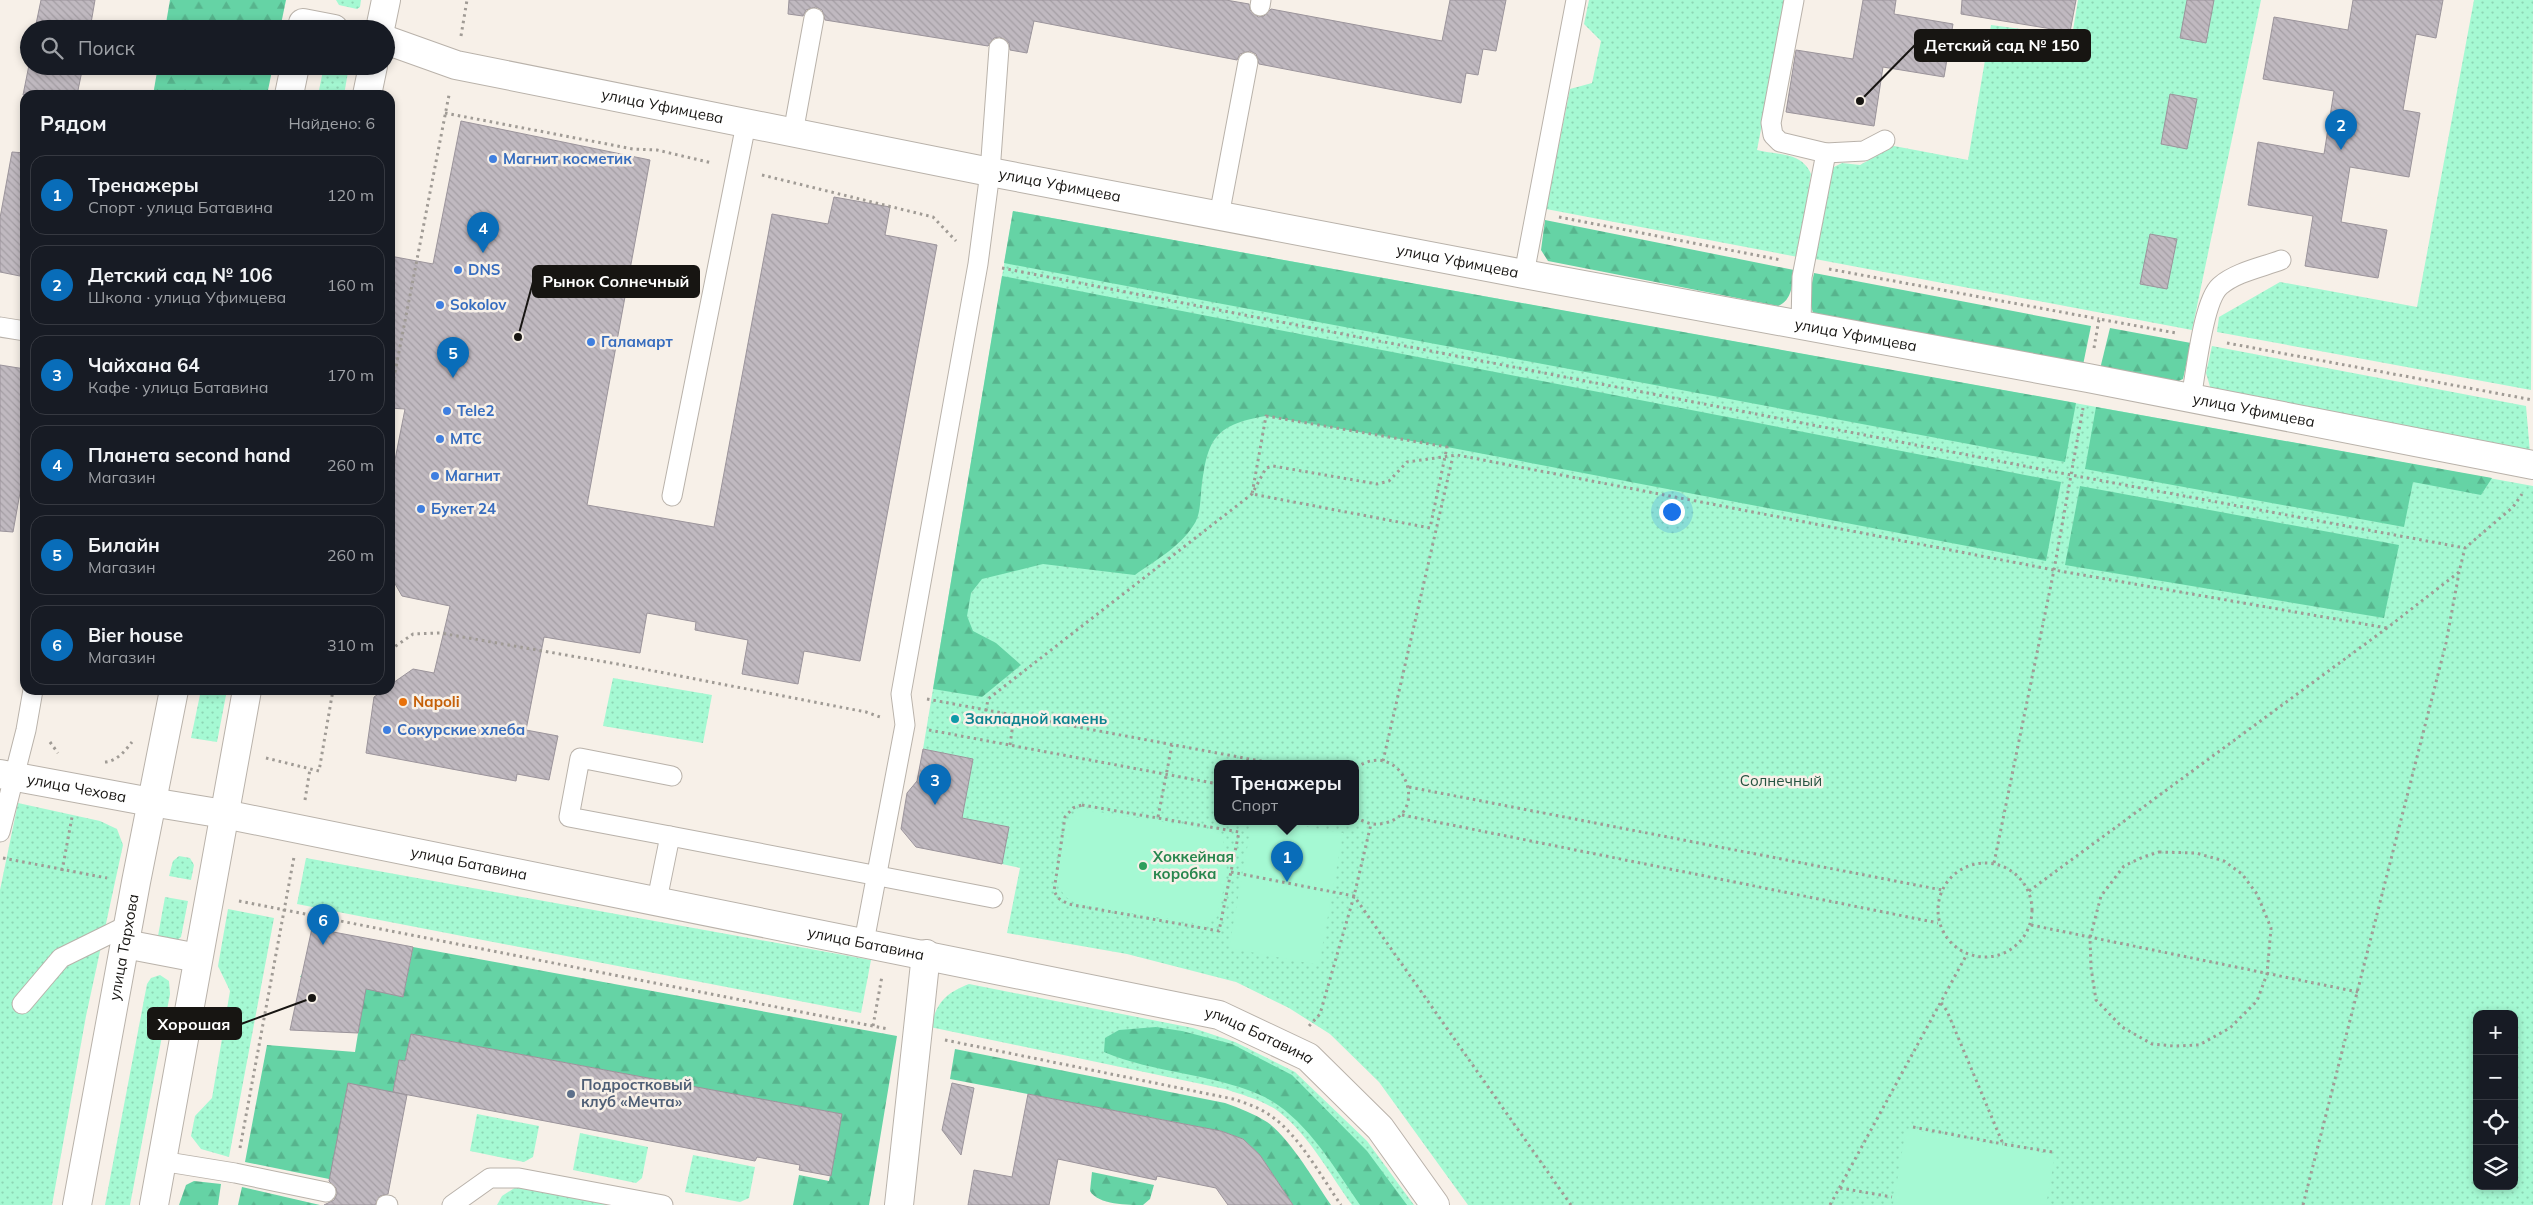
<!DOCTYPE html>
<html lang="ru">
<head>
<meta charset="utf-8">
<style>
  body { margin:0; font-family:Mulish,sans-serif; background:#242831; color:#f1f3f6 }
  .controls { position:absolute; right:15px; bottom:15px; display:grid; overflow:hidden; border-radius:10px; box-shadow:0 2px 8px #0003 }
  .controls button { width:45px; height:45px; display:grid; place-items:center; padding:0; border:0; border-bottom:1px solid #363941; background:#171b24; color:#f1f3f6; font:25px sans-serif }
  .you { position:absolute; left:1671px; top:511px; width:18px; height:18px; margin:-12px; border:4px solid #fff; border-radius:50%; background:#1a73e8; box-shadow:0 0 0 8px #1a73e833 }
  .badge { display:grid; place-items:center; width:32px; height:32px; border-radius:50%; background:#096db9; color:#fff; font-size:16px; font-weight:700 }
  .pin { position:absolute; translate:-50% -41px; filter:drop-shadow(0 1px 2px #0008) }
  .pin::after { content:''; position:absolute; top:26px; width:18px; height:15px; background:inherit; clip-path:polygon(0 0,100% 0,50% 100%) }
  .popup { position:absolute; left:1214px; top:760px; width:145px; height:65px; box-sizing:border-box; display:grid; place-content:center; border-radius:10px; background:#171b24; filter:drop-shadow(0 1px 4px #0005); font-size:16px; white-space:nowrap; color:#9ea1a6 }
  .popup b { font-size:19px; color:#f1f3f6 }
  .popup::after { content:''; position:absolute; left:50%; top:100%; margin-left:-10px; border:10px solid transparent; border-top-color:#171b24 }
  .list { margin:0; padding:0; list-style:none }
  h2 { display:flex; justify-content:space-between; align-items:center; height:65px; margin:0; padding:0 20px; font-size:21px }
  h2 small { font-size:16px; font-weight:400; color:#9ea1a6 }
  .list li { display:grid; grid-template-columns:32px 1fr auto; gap:15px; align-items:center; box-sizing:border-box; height:80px; margin:0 10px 10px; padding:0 10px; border:1px solid #363941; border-radius:15px }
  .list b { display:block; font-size:19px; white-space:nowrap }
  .list p { margin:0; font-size:16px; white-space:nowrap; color:#9ea1a6 }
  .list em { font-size:16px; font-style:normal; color:#9ea1a6 }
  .icon { flex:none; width:28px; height:28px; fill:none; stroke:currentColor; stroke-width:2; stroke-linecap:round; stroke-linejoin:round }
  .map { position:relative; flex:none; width:2533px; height:1205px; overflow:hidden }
  .search { position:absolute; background:#171b24; box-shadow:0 2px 8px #0003; left:20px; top:20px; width:375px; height:55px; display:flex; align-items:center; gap:12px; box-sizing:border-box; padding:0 18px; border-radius:28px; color:#9ea1a6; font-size:19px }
  .panel { position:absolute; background:#171b24; box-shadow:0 2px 8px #0003; left:20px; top:90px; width:375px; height:605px; border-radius:15px }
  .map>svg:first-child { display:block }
  .grass { fill:url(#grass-dots); fill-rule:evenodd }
  .forest { fill:url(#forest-firs) }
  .pitch { fill:#a5f9d3 }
  .building { fill:url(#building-back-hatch); stroke:#9b949b }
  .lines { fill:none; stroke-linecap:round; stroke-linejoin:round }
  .service-casing { stroke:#b9b2aa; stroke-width:21 }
  .minor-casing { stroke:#b9b2aa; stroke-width:30 }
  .tertiary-casing { stroke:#b9b2aa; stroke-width:30 }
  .secondary-casing { stroke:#b9b2aa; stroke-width:30 }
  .path { stroke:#a09b95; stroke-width:3; stroke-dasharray:2.5 4; stroke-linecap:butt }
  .service { stroke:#fff; stroke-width:19 }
  .minor { stroke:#fff; stroke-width:28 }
  .tertiary { stroke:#fff; stroke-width:28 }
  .secondary { stroke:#fff; stroke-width:28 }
  .shop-dot { fill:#3f7fe0; stroke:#f7f0e8; stroke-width:2 }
  .food-dot { fill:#e8710a; stroke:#f7f0e8; stroke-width:2 }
  .culture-dot { fill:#0f9aa8; stroke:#f7f0e8; stroke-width:2 }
  .leisure-dot { fill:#2e9e5b; stroke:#f7f0e8; stroke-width:2 }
  .service-dot { fill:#5c6f8a; stroke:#f7f0e8; stroke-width:2 }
  .labels { text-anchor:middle; stroke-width:5; stroke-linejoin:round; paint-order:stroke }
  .street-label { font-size:15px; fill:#171512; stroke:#f7f0e8 }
  .shop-label { font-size:15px; font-weight:bold; fill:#366cbe; stroke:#f7f0e8; text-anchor:start }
  .food-label { font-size:15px; font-weight:bold; fill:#c56008; stroke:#f7f0e8; text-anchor:start }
  .culture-label { font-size:15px; font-weight:bold; fill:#0d838f; stroke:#f7f0e8; text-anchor:start }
  .park-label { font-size:15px; fill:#265441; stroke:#f7f0e8 }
  .leisure-label { font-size:15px; font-weight:bold; fill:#27864d; stroke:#f7f0e8; text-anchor:start }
  .service-label { font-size:15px; font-weight:bold; fill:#4e5e75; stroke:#f7f0e8; text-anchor:start }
  .leader { fill:none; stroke:#171512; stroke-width:2 }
  .callout-dot { fill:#171512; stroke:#f7f0e8; stroke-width:2 }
  .callout { fill:#171512; stroke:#171512; stroke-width:2 }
  .callout-label { font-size:16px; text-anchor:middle; font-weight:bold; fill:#fff }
</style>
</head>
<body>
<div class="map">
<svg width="2533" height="1205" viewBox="0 0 2533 1205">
  <defs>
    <pattern id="grass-dots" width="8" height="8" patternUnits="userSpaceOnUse" patternTransform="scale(1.25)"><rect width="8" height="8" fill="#a5f9d3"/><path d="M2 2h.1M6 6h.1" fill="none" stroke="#8dd5b4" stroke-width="1.8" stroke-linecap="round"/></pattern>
    <pattern id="forest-firs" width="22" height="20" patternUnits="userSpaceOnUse" patternTransform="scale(1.25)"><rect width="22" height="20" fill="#65d3a5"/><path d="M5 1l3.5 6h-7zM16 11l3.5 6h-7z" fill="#57b48d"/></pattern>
    <pattern id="building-back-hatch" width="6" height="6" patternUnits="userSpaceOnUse" patternTransform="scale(1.25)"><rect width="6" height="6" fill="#c0b9c0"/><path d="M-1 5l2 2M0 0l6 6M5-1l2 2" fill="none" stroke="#a49ea4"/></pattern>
  </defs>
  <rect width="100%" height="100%" fill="#f7f0e8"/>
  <g class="grass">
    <path d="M336 0H361L360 7 357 9 339 5Z"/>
    <path d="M1589 0H1786L1757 150C1777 155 1802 152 1811 174L1798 257 1546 209 1570 89 1592 83 1601 41 1584 24Z"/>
    <path d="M2078 0H2261L2192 330 1815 259 1832 168 1842 163 1860 165 1894 146 1968 160 1991 25 2072 36Z"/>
    <path d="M2474 0H2533L2531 390 2217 332 2219 317 2280 282 2417 307Z"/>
    <path d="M324 66H349L344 95H318Z"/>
    <path d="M1013 211 2533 486V1205H1468L1379 1082 1330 1034 1289 1008 1236 982 1127 954 1007 933 1020 868 1002 864 1009 827 962 818 973 759 923 749ZM1218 763H1356V821H1218ZM2477 1014H2514V1186H2477Z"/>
    <path d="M2212 346 2526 406 2530 453 2211 390 2206 373Z"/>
    <path d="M613 678 712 695 703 743 603 726Z"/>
    <path d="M201 690H227L217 742 191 738Z"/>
    <path d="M18 803 100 821 117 829 123 845 86 1016 52 1205H0V890Z"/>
    <path d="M179 856 190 858 194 865 191 880 169 876 173 861Z"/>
    <path d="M306 858 871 960 861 1013 297 904Z"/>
    <path d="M165 897 188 901 181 937 176 941 161 940 158 936Z"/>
    <path d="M228 909 274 918 229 1157 201 1149 191 1136 195 1116 212 1098 230 991 218 966Z"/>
    <path d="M160 975 169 981 170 994 130 1205H105L147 984 151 978Z"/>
    <path d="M969 984 1193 1028 1235 1042 1295 1072 1367 1141 1414 1205H1352C1329 1173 1309 1135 1278 1111 1262 1100 1243 1095 1225 1089L930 1027C938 1002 944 994 969 984Z"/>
    <path d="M477 1114 539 1126 533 1157 524 1162 470 1151Z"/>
    <path d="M580 1133 648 1147 642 1178 636 1183 573 1170Z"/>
    <path d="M693 1155 755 1167 749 1198 740 1202 685 1192Z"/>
    <path d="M516 1187 530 1188 614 1205H497L502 1196Z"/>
  </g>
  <g class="forest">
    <path d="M170 0H286L280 29H165Z"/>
    <path d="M158 66H273L267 95H153Z"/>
    <path d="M1013 211 2076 403 2065 462 1004 263Z"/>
    <path d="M1545 220 1794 270C1792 283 1793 300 1778 306L1548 261 1541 250Z"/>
    <path d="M1814 273 2091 326 2083 365 1813 313 1809 298Z"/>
    <path d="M1002 276 2061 482 2046 561 1447 447 1266 416C1212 425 1207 441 1201 493 1200 504 1200 517 1193 526 1180 547 1154 561 1135 575L1043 564 982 579 971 593 967 616 973 631 996 643 1021 665 982 697 933 689Z"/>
    <path d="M2110 328 2191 343 2183 379 2174 383 2100 369Z"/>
    <path d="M2096 407 2492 478 2481 495 2413 482 2404 527 2085 469Z"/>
    <path d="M2080 486 2399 545 2384 618 2065 565Z"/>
    <path d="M413 947 897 1036 869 1205H793L799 1175 829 1181 841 1114 411 1034 405 1061 399 1060 393 1092 329 1179 245 1162 267 1045 355 1052 361 1015 357 988 300 977 304 971 403 997Z"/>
    <path d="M1156 1027 1182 1031 1232 1044 1292 1075 1367 1151 1407 1205H1360C1334 1167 1303 1113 1258 1094 1209 1073 1153 1073 1104 1052L1105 1038 1119 1030Z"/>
    <path d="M955 1049 1225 1103C1240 1108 1254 1114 1267 1122 1289 1137 1316 1183 1331 1205H1293L1260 1155 1243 1139 1221 1131 950 1079Z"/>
    <path d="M1092 1172 1154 1185 1150 1199 1143 1205C1128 1205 1098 1205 1090 1191Z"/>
    <path d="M194 1181 221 1184 218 1205H179L186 1185Z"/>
    <path d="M242 1187 320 1205H238Z"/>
  </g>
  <g class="pitch">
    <path d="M1079 809 1214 830C1237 845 1223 893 1217 917L1206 925 1077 904 1066 897 1060 889 1057 879 1066 825Z"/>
    <path d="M1252 821H1273L1343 833 1319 965 1229 948Z"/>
    <path d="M1906 1129 2055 1155 2046 1205H1893Z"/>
  </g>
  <g class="building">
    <path d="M41 0H95L90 29H35Z"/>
    <path d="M789 0H1226L1249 4 1250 10 1258 17 1264 16 1271 9 1442 41 1450 0H1506L1496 51 1483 49 1478 75 1466 73 1461 103 1259 64 1256 54 1250 51 1240 54 1237 60 1034 21 1027 53 1010 50 1009 43 1000 37 994 38 988 46 825 20 822 10 816 7 806 10 803 16 788 14Z"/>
    <path d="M1863 0H1896L1894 14 1953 24 1944 77 1883 67 1874 126 1786 112 1796 50 1853 59Z"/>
    <path d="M1962 0H2076L2070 32 1961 14Z"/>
    <path d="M2187 0H2214L2206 43 2180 38Z"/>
    <path d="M2353 0H2443L2436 38 2416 34 2403 110 2420 113 2409 177 2350 167 2341 222 2387 230 2378 278 2305 266 2313 216 2248 205 2258 142 2324 154 2334 91 2263 79 2274 17 2348 30Z"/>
    <path d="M29 65 83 66 77 95H23Z"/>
    <path d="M2170 94 2197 99 2187 149 2161 144Z"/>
    <path d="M461 121 650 160 587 505 714 527 772 214 828 224 834 197 890 207 885 235 937 245 860 661 804 651 798 684 742 674 748 640 695 630 696 622 647 613 640 653 544 637 526 730 558 736 549 780 517 774 516 781 366 753 374 697 384 690H390V685L413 669 434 673 450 606 402 596 390 575V485L405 409 390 408V256L433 264Z"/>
    <path d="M12 152 25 153V277L0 272V218Z"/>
    <path d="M2150 234 2177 239 2167 289 2140 284Z"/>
    <path d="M0 365 25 369V465L13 532 0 531Z"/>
    <path d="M923 749 973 759 962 818 1009 827 1002 864 916 847 901 829 907 793 917 781Z"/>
    <path d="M312 928 413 947 403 997 366 989 358 1033 290 1030Z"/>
    <path d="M411 1034 842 1114 831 1176 799 1170 800 1165 757 1157 755 1161 393 1092 399 1060 405 1061Z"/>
    <path d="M348 1083 407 1095 388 1194 380 1196 375 1205H324L334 1200 337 1194 336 1188 329 1181Z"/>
    <path d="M952 1083 974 1088 961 1155 942 1130Z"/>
    <path d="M1028 1094 1221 1131 1243 1139 1260 1155 1293 1205H1228L1216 1188 1157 1176 1156 1180 1058 1159 1049 1205H968L974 1170 1012 1177Z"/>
  </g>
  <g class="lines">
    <g class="service-casing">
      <g id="service">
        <path d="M1794 0 1771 123 1773 135 1780 142 1826 153 1802 277 1801 325"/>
        <path d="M1260 6 1261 0"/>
        <path d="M793 133 814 18"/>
        <path d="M1826 153 1864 151 1885 140"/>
        <path d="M1219 216 1248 62"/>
        <path d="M1524 274 1576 0"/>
        <path d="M0 327 25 331"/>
        <path d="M2191 398C2196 373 2203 301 2220 286 2236 272 2263 267 2281 260"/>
        <path d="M672 496 746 124"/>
        <path d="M0 832 26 730 33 690"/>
        <path d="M670 836 569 817 580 758 672 776"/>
        <path d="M657 900 670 836 993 898"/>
        <path d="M864 942 905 725 901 694 978 264 990 172 999 48"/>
        <path d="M22 1004 61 958 128 925"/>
        <path d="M161 1161 235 1173 326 1192"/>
        <path d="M386 1205H388"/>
        <path d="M452 1205 490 1178H519L663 1205"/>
      </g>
    </g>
    <g class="minor-casing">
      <g id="minor">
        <path id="s1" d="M386 40 456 65 990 172 1524 274 2088 378 2533 465"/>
        <path id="s2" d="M224 814 1219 1015 1308 1057 1380 1128 1435 1205"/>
        <path d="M899 1205 926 954"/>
      </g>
    </g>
    <g class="tertiary-casing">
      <g id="tertiary">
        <path id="s3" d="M0 774 151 802"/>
      </g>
    </g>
    <g class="secondary-casing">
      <g id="secondary">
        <path d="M303 23 334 29"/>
        <path d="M380 29 386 0"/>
        <path d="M289 95 295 66"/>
        <path d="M367 95 373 66"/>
        <path d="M151 802 224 814"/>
        <path d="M125 944 198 958"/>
        <path id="s4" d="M77 1205 136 882 174 690"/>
        <path d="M154 1205 247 690"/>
      </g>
    </g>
    <g class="path">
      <path d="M461 36 467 0"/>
      <path d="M445 113 633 149 657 150 712 163"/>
      <path d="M762 175 933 217 956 241"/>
      <path d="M1559 217 1781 260"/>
      <path d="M1002 268 2071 475 2465 548"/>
      <path d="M1829 269 2099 319"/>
      <path d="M2227 343 2533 400"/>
      <path d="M2094 348 2099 319 2176 333"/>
      <path d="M390 398 449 95"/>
      <path d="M1266 416 1447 447 1430 528 1252 494Z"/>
      <path d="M390 650 413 634 440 633 623 665 866 712 880 717"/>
      <path d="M927 699 1271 763"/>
      <path d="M986 711 988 699 1252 494 1266 468 1273 466 1377 484 1389 481 1407 462 1457 455 2054 570 2387 628"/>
      <path d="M929 730 1218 784"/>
      <path d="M50 742 58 753"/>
      <path d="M1010 745 1014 716"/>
      <path d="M266 758 319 771 333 690"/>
      <path d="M1383 761 1453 456"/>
      <path d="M105 762C117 761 125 751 132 742"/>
      <path d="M1356 768C1400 736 1433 812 1385 823 1374 826 1365 823 1356 817"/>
      <path d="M1409 787 1942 890"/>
      <path d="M305 800 310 769"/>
      <path d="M1082 805 1239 832 1219 931 1068 904 1058 898 1054 891 1065 817 1073 808Z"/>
      <path d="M1402 815 1938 923"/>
      <path d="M1158 817 1172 745"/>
      <path d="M2159 852 2196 853 2224 861 2242 874 2257 894 2271 928 2267 974 2257 1001 2230 1028 2199 1045 2174 1046 2152 1044 2122 1027 2096 1000 2091 968 2090 938 2101 896 2124 866 2143 857Z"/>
      <path d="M3 858 107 878"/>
      <circle cx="1985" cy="910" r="47"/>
      <path d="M1994 863 2054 570 2083 408"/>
      <path d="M62 871 72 817"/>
      <path d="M1231 872 1354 896 1571 1205"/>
      <path d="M2029 891 2387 628 2459 572 2465 548 2513 507 2522 494"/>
      <path d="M239 901 888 1029"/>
      <path d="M2031 925 2358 992"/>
      <path d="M1941 1003 1947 1011 2003 1144 2052 1152"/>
      <path d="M873 1026 882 976"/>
      <path d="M1309 1026 1320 1014 1354 896 1371 824"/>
      <path d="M945 1040 1233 1099C1246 1103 1260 1108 1271 1116 1299 1135 1322 1178 1341 1205"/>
      <path d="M1913 1127 2003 1144"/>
      <path d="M240 1148 294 857"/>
      <path d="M1840 1188 1892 1197"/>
      <path d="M1830 1205 1967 954"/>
      <path d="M2303 1205 2446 643 2459 573"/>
    </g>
    <use href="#service" class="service"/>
    <use href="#minor" class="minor"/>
    <use href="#tertiary" class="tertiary"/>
    <use href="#secondary" class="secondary"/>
  </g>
  <g class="shop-dot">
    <circle cx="493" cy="159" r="5"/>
    <circle cx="458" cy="270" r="5"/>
    <circle cx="440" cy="305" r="5"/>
    <circle cx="591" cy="342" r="5"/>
    <circle cx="447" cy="411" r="5"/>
    <circle cx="440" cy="439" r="5"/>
    <circle cx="435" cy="476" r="5"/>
    <circle cx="421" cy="509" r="5"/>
    <circle cx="387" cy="730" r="5"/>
  </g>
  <circle class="food-dot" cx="403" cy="702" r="5"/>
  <circle class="culture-dot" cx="955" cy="719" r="5"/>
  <circle class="leisure-dot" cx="1143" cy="866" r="5"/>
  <circle class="service-dot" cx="571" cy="1094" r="5"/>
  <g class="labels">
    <g class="street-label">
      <text dy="5" stroke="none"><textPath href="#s1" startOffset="285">улица Уфимцева</textPath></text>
      <text dy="5" stroke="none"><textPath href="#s1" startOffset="690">улица Уфимцева</textPath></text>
      <text dy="5" stroke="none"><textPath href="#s1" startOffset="1095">улица Уфимцева</textPath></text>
      <text dy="5" stroke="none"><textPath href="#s1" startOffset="1500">улица Уфимцева</textPath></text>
      <text dy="5" stroke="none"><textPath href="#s1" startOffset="1905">улица Уфимцева</textPath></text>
      <text dy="5" stroke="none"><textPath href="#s3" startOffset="78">улица Чехова</textPath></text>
      <text dy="5" stroke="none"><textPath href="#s2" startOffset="250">улица Батавина</textPath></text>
      <text dy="5" stroke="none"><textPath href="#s2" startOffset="655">улица Батавина</textPath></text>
      <text dy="5" stroke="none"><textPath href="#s4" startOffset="262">улица Тархова</textPath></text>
      <text dy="5" stroke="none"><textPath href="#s2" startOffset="1060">улица Батавина</textPath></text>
    </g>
    <g class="shop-label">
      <text x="503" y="164">Магнит косметик</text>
      <text x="468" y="275">DNS</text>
      <text x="450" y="310">Sokolov</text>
      <text x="601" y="347">Галамарт</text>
      <text x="457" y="416">Tele2</text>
      <text x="450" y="444">МТС</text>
      <text x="445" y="481">Магнит</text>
      <text x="431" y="514">Букет 24</text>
      <text x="397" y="735">Сокурские хлеба</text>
    </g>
    <g class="food-label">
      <text x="413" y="707">Napoli</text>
    </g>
    <g class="culture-label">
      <text x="965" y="724">Закладной камень</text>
    </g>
    <g class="park-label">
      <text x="1781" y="786">Солнечный</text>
    </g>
    <g class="leisure-label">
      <text x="1153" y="862">Хоккейная<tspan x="1153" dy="17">коробка</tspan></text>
    </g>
    <g class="service-label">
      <text x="581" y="1090">Подростковый<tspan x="581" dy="17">клуб «Мечта»</tspan></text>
    </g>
  </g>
  <path class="leader" d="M1860 101L1915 45M518 337L533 282M312 998L241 1024"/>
  <g class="callout-dot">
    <circle cx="1860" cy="101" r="5"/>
    <circle cx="518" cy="337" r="5"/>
    <circle cx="312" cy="998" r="5"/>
  </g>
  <g class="callout">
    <rect x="1915" y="30" width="175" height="31" rx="5"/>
    <rect x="533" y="266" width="166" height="31" rx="5"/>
    <rect x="148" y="1008" width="93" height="31" rx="5"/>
  </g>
  <g class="callout-label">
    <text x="2002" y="51">Детский сад № 150</text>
    <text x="616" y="287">Рынок Солнечный</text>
    <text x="194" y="1030">Хорошая</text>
  </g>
</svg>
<div class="controls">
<button>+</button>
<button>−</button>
<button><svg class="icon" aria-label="locate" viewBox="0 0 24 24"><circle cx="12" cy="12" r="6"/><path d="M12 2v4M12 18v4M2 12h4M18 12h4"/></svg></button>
<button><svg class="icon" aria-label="layers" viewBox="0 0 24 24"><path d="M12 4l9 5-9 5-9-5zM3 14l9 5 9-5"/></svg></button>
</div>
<div class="you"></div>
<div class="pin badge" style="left:1287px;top:882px">1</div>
<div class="popup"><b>Тренажеры</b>Спорт</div>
<div class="pin badge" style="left:2341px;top:150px">2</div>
<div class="pin badge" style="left:935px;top:805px">3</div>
<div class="pin badge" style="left:483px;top:253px">4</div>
<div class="pin badge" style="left:453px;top:378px">5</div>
<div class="pin badge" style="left:323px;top:945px">6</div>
<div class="search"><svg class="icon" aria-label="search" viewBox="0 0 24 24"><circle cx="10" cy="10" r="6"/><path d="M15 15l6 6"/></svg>Поиск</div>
<section class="panel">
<h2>Рядом<small>Найдено: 6</small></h2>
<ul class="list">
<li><span class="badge">1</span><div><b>Тренажеры</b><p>Спорт · улица Батавина</p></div><em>120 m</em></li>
<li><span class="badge">2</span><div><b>Детский сад № 106</b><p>Школа · улица Уфимцева</p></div><em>160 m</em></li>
<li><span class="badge">3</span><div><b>Чайхана 64</b><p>Кафе · улица Батавина</p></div><em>170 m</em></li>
<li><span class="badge">4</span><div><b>Планета second hand</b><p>Магазин</p></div><em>260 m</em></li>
<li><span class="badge">5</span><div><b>Билайн</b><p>Магазин</p></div><em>260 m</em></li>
<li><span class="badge">6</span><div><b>Вier house</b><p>Магазин</p></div><em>310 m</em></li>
</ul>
</section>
</div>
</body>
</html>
